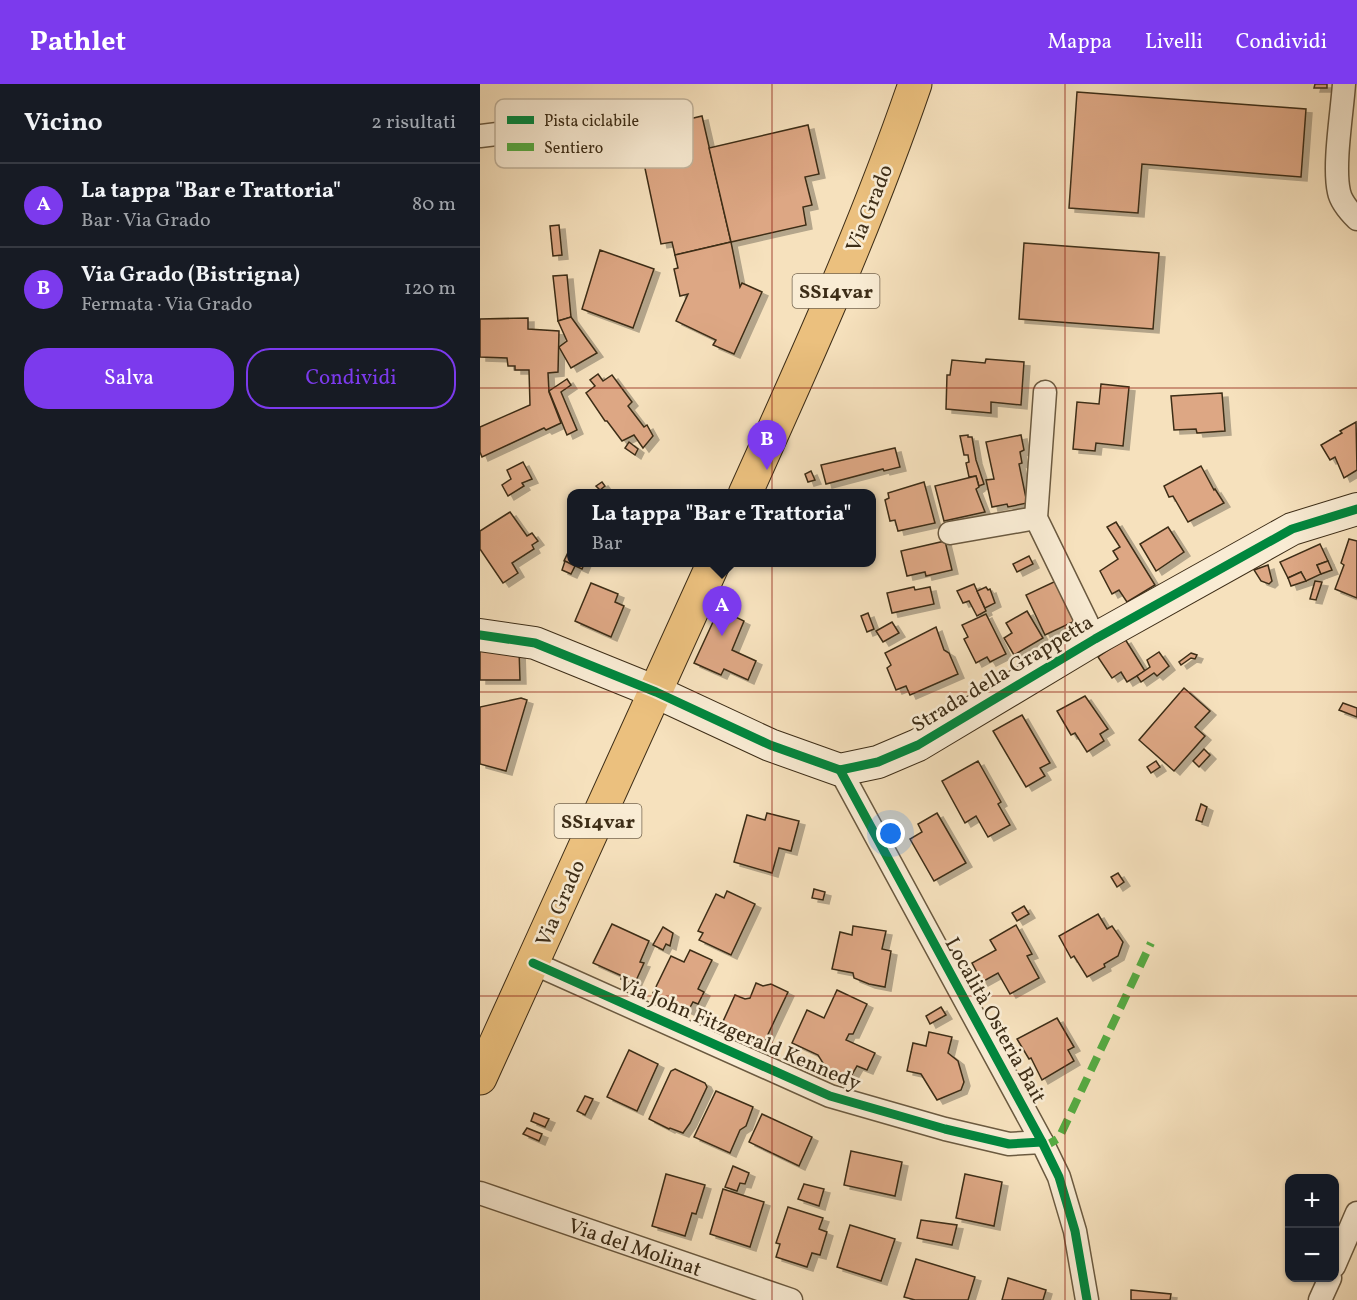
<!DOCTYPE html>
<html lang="it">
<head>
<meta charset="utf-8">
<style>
  body { margin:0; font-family:Vollkorn,serif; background:#242831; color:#f1f3f6 }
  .controls { position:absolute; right:18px; bottom:18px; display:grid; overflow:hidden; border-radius:12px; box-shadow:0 2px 4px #0004 }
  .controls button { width:54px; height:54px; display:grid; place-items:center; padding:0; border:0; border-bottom:2px solid #363941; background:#171b24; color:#f1f3f6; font:30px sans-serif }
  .you { position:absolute; left:411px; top:750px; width:21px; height:21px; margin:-15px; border:4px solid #fff; border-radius:50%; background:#1a73e8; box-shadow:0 0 0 9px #1a73e833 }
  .badge { display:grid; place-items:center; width:39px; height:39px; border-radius:50%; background:#7c3aed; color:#fff; font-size:20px; font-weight:700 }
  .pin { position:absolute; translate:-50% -50px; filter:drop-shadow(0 2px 3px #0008) }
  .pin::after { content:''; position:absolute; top:32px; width:21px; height:18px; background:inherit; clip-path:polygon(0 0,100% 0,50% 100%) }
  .popup { position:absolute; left:87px; top:405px; width:309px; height:78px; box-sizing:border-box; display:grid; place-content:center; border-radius:12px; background:#171b24; filter:drop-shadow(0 2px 4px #0005); font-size:20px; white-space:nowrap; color:#9ea1a6 }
  .popup b { font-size:22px; color:#f1f3f6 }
  .popup::after { content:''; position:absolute; left:50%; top:100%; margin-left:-12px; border:12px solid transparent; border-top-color:#171b24 }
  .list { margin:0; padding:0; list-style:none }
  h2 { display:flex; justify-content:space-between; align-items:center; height:78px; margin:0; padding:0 24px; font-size:26px }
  h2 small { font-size:20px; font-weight:400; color:#9ea1a6 }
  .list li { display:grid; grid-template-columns:39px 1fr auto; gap:18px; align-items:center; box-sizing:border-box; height:84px; padding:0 24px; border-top:2px solid #363941 }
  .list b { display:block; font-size:22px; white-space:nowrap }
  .list p { margin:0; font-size:20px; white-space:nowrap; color:#9ea1a6 }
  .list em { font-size:20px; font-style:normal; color:#9ea1a6 }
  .actions { display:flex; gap:12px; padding:18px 24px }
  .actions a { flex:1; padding:14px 0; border:2px solid #7c3aed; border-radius:24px; text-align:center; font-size:21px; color:#7c3aed }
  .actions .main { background:#7c3aed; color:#fff }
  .map { position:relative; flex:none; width:877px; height:1216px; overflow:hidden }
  header { display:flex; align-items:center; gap:36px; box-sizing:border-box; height:84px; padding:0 30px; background:#7c3aed; color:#fff }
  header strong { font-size:28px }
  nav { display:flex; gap:33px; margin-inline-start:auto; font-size:21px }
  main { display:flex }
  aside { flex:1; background:#171b24 }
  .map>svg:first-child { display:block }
  .building { fill:#dda784; stroke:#3d2d17; stroke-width:1.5; filter:url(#shadow) }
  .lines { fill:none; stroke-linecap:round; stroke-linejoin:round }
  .street-casing { stroke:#6b5a40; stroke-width:25 }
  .secondary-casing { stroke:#3d2d17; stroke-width:34 }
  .primary-casing { stroke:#3d2d17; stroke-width:35 }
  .street { stroke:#f9ecd4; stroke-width:22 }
  .secondary { stroke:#f9ecd4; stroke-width:32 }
  .primary { stroke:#ebc07e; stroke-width:33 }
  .quiet { stroke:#55ab42; stroke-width:8; stroke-dasharray:15 8; stroke-linecap:butt }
  .cycleway-casing { stroke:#f9ecd4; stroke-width:13 }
  .cycleway { stroke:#00873e; stroke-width:9 }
  .grid { fill:none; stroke:#8f2418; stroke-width:1.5; stroke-opacity:0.55 }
  .labels { text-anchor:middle; stroke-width:5; stroke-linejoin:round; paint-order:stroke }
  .shield { fill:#f9ecd4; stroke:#756650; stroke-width:1.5 }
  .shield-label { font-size:20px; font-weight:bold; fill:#3d2d17 }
  .street-label { font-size:21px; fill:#3d2d17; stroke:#f9ecd4 }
  .key { fill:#f9ecd4; stroke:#c1b39b; stroke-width:1.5 }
  .key-label { font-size:16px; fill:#3d2d17 }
</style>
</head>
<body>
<header>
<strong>Pathlet</strong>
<nav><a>Mappa</a><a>Livelli</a><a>Condividi</a></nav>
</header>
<main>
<aside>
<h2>Vicino<small>2 risultati</small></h2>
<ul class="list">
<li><span class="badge">A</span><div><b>La tappa &quot;Bar e Trattoria&quot;</b><p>Bar · Via Grado</p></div><em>80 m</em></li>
<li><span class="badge">B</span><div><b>Via Grado (Bistrigna)</b><p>Fermata · Via Grado</p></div><em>120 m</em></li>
</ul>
<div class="actions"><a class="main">Salva</a><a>Condividi</a></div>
</aside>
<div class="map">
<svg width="877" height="1216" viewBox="0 0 877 1216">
  <defs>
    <filter id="shadow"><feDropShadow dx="6" dy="4" stdDeviation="0" flood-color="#0004"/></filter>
  </defs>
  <rect width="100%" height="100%" fill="#f6e1bd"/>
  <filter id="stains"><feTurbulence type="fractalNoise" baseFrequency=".00333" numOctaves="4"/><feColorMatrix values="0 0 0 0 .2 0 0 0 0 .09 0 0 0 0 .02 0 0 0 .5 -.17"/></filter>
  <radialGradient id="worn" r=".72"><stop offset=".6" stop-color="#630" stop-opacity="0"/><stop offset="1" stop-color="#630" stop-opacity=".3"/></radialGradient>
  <g class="building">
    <path d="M835 0H847V4H834Z"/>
    <path d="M597 8 826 25 821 93 662 80 658 129 589 124Z"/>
    <path d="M222 32 251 158 195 171 192 158 181 160 159 56 182 51 180 42Z"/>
    <path d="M328 41 339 90 325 93 332 121 323 123 326 141 251 158 229 64Z"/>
    <path d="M79 141 82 171 73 172 70 142Z"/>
    <path d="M251 158 260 203 262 199 282 208 254 270 233 261 236 256 196 237 208 210 200 212 194 185 198 184 195 171Z"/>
    <path d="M544 159 679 169 673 245 539 235Z"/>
    <path d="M120 166 174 185 153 244 102 225Z"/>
    <path d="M87 191 91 233 78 237 73 192Z"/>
    <path d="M91 233 117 269 91 284 79 263 87 257 78 237Z"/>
    <path d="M48 234V245L79 247 78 288 68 289 69 308 81 339 66 346 64 344 2 373 0 368V343L50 321 49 286H35V282H28L27 274 0 273V235Z"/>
    <path d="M506 275 544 278 541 321 511 318V329L466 325 467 291H470L472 276 505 279Z"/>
    <path d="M118 290 123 297 132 291 152 318 148 322 164 343 167 341 173 352 163 364 154 351 142 357 127 337H125L106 309 115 302 110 296Z"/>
    <path d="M87 295 91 301 81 308 97 346 87 351 69 307Z"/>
    <path d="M621 300 649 303 643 362 616 359 615 367 593 365 597 318 619 320Z"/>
    <path d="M742 309 745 347 717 349 716 345 694 346 691 312Z"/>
    <path d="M876 338 877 386 864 394 855 373 850 376 841 361 862 349 860 347Z"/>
    <path d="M488 351V353H492L496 376 504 400 499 402 496 392 489 393 486 379 489 378 488 371H484L480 352Z"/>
    <path d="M541 351 544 366 540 368 542 379 539 380 547 419 528 423 527 420 512 423 506 396 514 395 506 358Z"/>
    <path d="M149 358 158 365 155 371 145 364Z"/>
    <path d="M415 364 420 383 404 387 403 385 346 400 341 381Z"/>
    <path d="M43 378 52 395 42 399 44 402 28 412 22 401 31 395 27 386Z"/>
    <path d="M721 382 734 406 735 405 744 419 708 438 693 412 689 413 684 402Z"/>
    <path d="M331 387 335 396 328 398 325 390Z"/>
    <path d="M496 392 499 403 496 405 505 428 464 437 455 402Z"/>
    <path d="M122 398 125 402 120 406 116 402Z"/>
    <path d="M444 398 455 439 418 447 415 436 410 437 405 416 409 414 408 409Z"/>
    <path d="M30 428 47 452 52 449 58 457 52 461 54 465 32 479 38 489 23 499 0 465V447Z"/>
    <path d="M636 438 675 501 647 518 639 506 632 510 620 487 638 475 633 467 640 463 627 443Z"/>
    <path d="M688 443 704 468 676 487 660 460Z"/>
    <path d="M869 455 877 457V514L855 505 864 481 861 479Z"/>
    <path d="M465 457 472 486 446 492 445 488 427 492 421 467Z"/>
    <path d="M92 460V478H105L102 485 84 477Z"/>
    <path d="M840 460 848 477 837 481 841 490 826 497 821 488 808 494 800 478Z"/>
    <path d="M549 472 553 480 537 488 533 480Z"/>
    <path d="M85 477 95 482 91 490 82 486Z"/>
    <path d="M848 477 852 486 841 490 837 481Z"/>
    <path d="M788 481 792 497 789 500 781 497 774 486Z"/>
    <path d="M821 488 826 497 811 502 808 494Z"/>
    <path d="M576 497 595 537 565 551 546 511Z"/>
    <path d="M835 497 842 498 836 516 830 515Z"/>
    <path d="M111 499 138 510 135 518 144 522 131 553 95 537Z"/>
    <path d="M494 500 506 527 497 532 489 517 483 519 477 507Z"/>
    <path d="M434 503 435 506 450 503 454 520 412 529 407 509Z"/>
    <path d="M506 503 508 506 510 505 515 519 505 524 497 507Z"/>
    <path d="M239 525 264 537 252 566 276 577 268 596 244 585 241 591 214 579Z"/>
    <path d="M547 527 563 554 534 571 524 554 532 549 526 539Z"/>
    <path d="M388 529 394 545 387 548 381 532Z"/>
    <path d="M506 530 526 570 510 578 507 573 496 579 484 555 488 553 482 541Z"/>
    <path d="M412 538 419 549 403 558 396 547Z"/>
    <path d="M456 543 464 566 469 569 478 590 430 611 426 602 416 606 407 584 411 581 405 569Z"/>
    <path d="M645 555 665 587 647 598 641 588 632 594 618 573Z"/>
    <path d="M0 565H39L40 596H0Z"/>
    <path d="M679 568 689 582 677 592 674 589 661 598 657 592 670 583 667 576Z"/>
    <path d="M711 569 717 571 715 575 711 574 701 581 699 578Z"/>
    <path d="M704 604 730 627 715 643 725 652 694 687 659 656Z"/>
    <path d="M605 612 628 645 620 650 624 657 607 668 595 649 591 651 577 627Z"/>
    <path d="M41 614 47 616 26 687 0 680V623Z"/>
    <path d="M863 619 877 624V633L859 626Z"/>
    <path d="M542 631 570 679 560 684 565 692 546 703 513 647Z"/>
    <path d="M724 665 730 671 719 683 713 677Z"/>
    <path d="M498 677 521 718 518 720 530 741 508 753 496 732 485 739 462 697Z"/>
    <path d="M676 677 680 683 671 689 667 683Z"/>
    <path d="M721 720 727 723 722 738 716 736Z"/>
    <path d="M287 729 319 737 311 767 299 764 292 789 254 778 267 731 285 736Z"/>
    <path d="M457 729 486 779 454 797 430 755 442 748 438 740Z"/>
    <path d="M638 789 644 798 637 803 631 793Z"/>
    <path d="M334 805 345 808 343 816 332 814Z"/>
    <path d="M247 807 275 820 251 871 219 856 223 849 218 847 236 810 244 814Z"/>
    <path d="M544 822 549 830 537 837 532 829Z"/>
    <path d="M618 830 627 845 632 842 643 858 638 872 624 880 625 883 607 893 594 872 591 874 579 852Z"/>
    <path d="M132 840 169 857 160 878 164 879 154 901 141 895 142 892 113 879Z"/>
    <path d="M536 841 552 870 547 872 559 894 530 910 518 889 502 898 492 879 516 866 510 856Z"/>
    <path d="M373 842 406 847 402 865 411 867 405 903 389 900 374 894 373 889 352 885 360 848 372 851Z"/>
    <path d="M183 843 193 849 190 862 186 860 183 866 173 861Z"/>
    <path d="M210 866 232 876 218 905 224 908 218 920 213 918 208 927 173 909 191 872 204 878Z"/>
    <path d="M276 899 283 902 291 900 308 908 282 963 240 944 255 911 265 915 270 914Z"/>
    <path d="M357 906 387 920 373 950H369L366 956 395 969 387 986 377 982 369 996 348 987 338 971 312 959 327 926 344 934Z"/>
    <path d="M461 923 466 931 450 940 446 932Z"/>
    <path d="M577 934 594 963 588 966 594 977 562 996 551 974 549 975 537 955Z"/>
    <path d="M449 948 472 953 468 969 478 977 484 998 481 1006 457 1016 441 990 427 987 433 959 446 962Z"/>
    <path d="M149 966 178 980 157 1027 127 1013Z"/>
    <path d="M195 985 225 999 227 1003 210 1039 203 1049 190 1044 189 1045 169 1035 191 987Z"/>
    <path d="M236 1007 273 1023 266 1042 260 1046 250 1069 214 1053Z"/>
    <path d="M105 1012 113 1015 105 1031 97 1027Z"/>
    <path d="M54 1029 69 1035 65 1043 51 1037Z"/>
    <path d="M282 1030 332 1053 319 1082 269 1058Z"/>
    <path d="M47 1044 62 1050 59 1057 43 1050Z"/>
    <path d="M371 1067 422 1078 415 1112 364 1101Z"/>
    <path d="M253 1082 269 1089 265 1100 260 1099 257 1107 245 1103Z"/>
    <path d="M186 1090 225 1101 216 1130 212 1129 205 1152 172 1142Z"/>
    <path d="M485 1090 522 1098 514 1142 476 1134Z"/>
    <path d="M324 1100 344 1105 339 1122 318 1115Z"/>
    <path d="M243 1105 284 1118 270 1163 230 1150Z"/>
    <path d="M308 1123 343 1134 339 1145 347 1148 340 1171 332 1169 327 1183 296 1173 300 1160 296 1159Z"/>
    <path d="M441 1136 477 1141 472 1161 437 1154Z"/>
    <path d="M370 1141 415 1155 401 1197 357 1183Z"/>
    <path d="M436 1175 495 1193 488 1216H435L424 1213Z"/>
    <path d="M528 1194 566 1206 563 1216H522Z"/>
    <path d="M651 1206 691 1210 690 1216H651Z"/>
  </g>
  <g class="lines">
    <g class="street-casing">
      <g id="street">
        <path d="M864 0C862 29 853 82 859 108 861 118 870 128 877 135"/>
        <path d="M0 52 134 36"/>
        <path d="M565 308 556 434 615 555"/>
        <path d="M470 449 556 434"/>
        <path d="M360 686 562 1058 579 1093 595 1147 607 1216"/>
        <path d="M53 879 350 1012 465 1045 529 1060 562 1058"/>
        <path d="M0 1109 311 1216"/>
        <path d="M854 1182 877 1129"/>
        <path d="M840 1216 850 1194"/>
      </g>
    </g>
    <g class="secondary-casing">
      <path id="secondary" d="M0 551 55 559 176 608 290 661 360 686 398 678 438 661 615 555 812 445 877 425"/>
    </g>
    <g class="primary-casing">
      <g id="primary">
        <path d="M265 410C326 275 387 140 435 0"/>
        <path d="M0 994 234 478"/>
      </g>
    </g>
    <use href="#street" class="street"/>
    <use href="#secondary" class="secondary"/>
    <use href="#primary" class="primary"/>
    <path class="quiet" d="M564 1063 579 1054 671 859"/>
    <g class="cycleway-casing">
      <g id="cycleway">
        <path d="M0 551 55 559 176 608 290 661 360 686 398 678 438 661 615 555 812 445 877 425"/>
        <path d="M360 686 562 1058 579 1093 595 1147 607 1216"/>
        <path d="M53 879 350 1012 465 1045 529 1060 562 1058"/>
      </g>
    </g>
    <use href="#cycleway" class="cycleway"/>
  </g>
  <path class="grid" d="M292 0V1216M585 0V1216M0 304H877M0 608H877M0 912H877"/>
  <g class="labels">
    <g class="shield">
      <rect x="312.5" y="190" width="87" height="34" rx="4.5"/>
      <rect x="74.5" y="720" width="87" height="34" rx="4.5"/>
    </g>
    <g class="shield-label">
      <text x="356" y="214">SS14var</text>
      <text x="118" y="744">SS14var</text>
    </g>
    <g class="street-label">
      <text transform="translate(389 124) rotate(-68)" y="7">Via Grado</text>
      <text transform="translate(522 589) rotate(-31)" y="7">Strada della Grappetta</text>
      <text transform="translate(80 819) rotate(-66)" y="7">Via Grado</text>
      <text transform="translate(516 936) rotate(61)" y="7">Località Osteria Bait</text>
      <text transform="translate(260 949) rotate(23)" y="7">Via John Fitzgerald Kennedy</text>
      <text transform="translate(155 1163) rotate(19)" y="7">Via del Molinat</text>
    </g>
  </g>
  <rect x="15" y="15" width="198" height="69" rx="9" class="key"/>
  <rect x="27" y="32" width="27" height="8" fill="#00873e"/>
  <rect x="27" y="59" width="27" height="8" fill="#55ab42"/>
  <g class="key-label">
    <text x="64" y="42">Pista ciclabile</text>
    <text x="64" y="69">Sentiero</text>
  </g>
  <rect width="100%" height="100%" filter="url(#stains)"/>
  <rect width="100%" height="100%" fill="url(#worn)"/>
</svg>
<div class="controls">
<button>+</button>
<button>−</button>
</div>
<div class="you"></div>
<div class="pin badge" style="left:242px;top:552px">A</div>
<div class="popup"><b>La tappa &quot;Bar e Trattoria&quot;</b>Bar</div>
<div class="pin badge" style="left:287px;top:386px">B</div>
</div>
</main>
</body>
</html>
